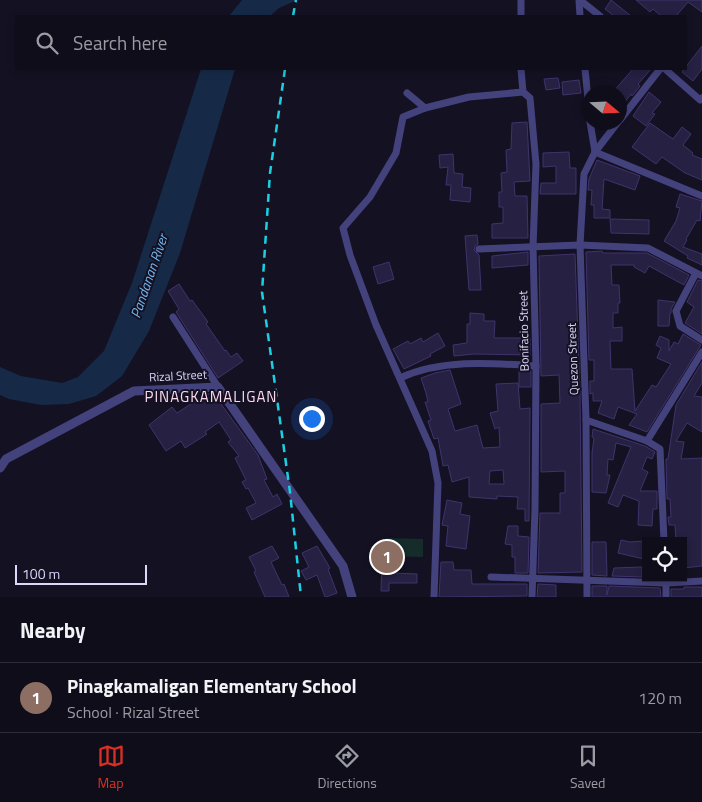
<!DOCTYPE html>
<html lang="en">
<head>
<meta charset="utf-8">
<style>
  body { margin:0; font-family:"Titillium Web",sans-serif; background:#1d1b27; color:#f1f3f6 }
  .controls { position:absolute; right:15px; bottom:15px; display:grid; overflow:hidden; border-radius:0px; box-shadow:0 2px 8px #0003 }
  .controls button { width:45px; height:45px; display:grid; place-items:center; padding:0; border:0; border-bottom:1px solid #2f2d39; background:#0f0d1a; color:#f1f3f6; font:25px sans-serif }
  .compass { position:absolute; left:582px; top:85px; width:45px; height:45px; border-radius:50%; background:#0f0d1a; box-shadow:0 2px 8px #0003; rotate:109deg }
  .scale { position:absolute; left:15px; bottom:12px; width:132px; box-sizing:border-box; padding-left:5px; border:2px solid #dcd8fa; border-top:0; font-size:14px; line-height:18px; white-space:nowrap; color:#dcd8fa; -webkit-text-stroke:4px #141123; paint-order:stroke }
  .you { position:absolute; left:311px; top:418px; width:18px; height:18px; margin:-12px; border:4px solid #fff; border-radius:50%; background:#1a73e8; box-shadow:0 0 0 8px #1a73e833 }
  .badge { display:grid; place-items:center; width:32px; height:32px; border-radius:50%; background:#d93025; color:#fff; font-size:16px; font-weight:700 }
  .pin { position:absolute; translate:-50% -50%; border:2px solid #fff; box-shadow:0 1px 5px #0006 }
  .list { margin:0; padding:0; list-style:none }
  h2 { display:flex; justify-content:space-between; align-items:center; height:65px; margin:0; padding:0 20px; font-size:21px }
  h2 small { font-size:16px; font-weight:400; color:#9b9ca2 }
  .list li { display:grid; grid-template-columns:32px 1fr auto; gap:15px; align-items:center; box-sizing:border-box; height:70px; padding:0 20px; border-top:1px solid #2f2d39 }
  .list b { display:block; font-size:19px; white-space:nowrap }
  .list p { margin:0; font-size:16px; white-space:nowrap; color:#9b9ca2 }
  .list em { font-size:16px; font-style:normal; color:#9b9ca2 }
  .icon { flex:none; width:28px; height:28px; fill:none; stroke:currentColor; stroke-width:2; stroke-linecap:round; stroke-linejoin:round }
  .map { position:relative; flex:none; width:702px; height:597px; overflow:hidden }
  .search { position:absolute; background:#0f0d1a; box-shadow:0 2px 8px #0003; left:15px; right:15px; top:15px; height:55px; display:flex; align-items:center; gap:12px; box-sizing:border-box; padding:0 18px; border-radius:0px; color:#9b9ca2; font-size:19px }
  .sheet { height:135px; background:#0f0d1a }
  nav { display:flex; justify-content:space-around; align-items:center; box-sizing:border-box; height:70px; border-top:1px solid #2f2d39; background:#0f0d1a; font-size:14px; color:#9b9ca2 }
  nav a { display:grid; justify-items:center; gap:2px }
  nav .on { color:#d93025 }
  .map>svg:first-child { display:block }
  .green { fill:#152c2b }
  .water { fill:#162a48 }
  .building { fill:#262042; stroke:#3f346b; fill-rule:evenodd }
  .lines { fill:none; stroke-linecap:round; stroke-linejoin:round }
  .minor { stroke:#44427d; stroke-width:7 }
  .tertiary { stroke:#44427d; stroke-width:9 }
  .rail { stroke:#1bd0e3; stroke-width:2.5; stroke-dasharray:8 6; stroke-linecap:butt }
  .labels { text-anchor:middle; stroke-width:4; stroke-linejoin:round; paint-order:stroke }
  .street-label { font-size:12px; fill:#dcd8fa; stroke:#141123 }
  .water-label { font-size:14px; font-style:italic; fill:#72b5ee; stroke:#141123 }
  .quarter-label { font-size:15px; letter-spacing:1px; fill:#fbdaef; stroke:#141123 }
</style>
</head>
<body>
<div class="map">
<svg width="702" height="597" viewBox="0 0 702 597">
  <rect width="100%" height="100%" fill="#141123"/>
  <path class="green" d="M386 538 423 539V557L386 556Z"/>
  <g class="water">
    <path d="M242 0H297L279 8 270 16H229Z"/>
    <path d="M201 69H235L180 253 149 331 122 376 96 396 69 404 41 405 9 399 0 395V367L21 376 62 383 78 377 104 351 132 283Z"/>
  </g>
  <g class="building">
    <path d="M611 0 631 16H614L605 9Z"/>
    <path d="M636 0H702V12L688 2 676 16H661L653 9 650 12Z"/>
    <path d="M702 46V69L693 81 682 72Z"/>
    <path d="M633 69H651L638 84 640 86 632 96 631 94 620 108V92H613Z"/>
    <path d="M558 78 560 88 546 90 544 79Z"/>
    <path d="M579 80 581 93 563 95 562 82Z"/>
    <path d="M649 92 661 102 652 113 655 114 646 126 633 116Z"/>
    <path d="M527 122 530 181 514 182 515 196H527L528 238H492V224L503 223V207H499V192H502L501 173 507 172 506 150 511 149 512 123Z"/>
    <path d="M650 123 673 139 682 127 691 134 683 145 693 153 692 155 702 159V180L685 173 662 157 656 164 632 147Z"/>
    <path d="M569 152 570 168H576V194H540L541 183H556V166L543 167V153Z"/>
    <path d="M453 154 454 173 463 174 462 187 471 188 470 202 450 200 451 185H446L448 167 440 168 439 155Z"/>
    <path d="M597 160 640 176 635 190 604 179 602 209 610 210V218H594V205H591L592 190H588L589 179Z"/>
    <path d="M680 194 702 201 700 221 697 220 686 239 687 240 683 247 702 254V265L687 258 688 256 664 241 676 221 680 208 676 207Z"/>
    <path d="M610 219 649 220V234L611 233Z"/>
    <path d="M477 235 478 244 475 246 474 250 479 255 481 290H469L465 236Z"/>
    <path d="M602 251 603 253H647L689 275 684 285 649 266 645 273 634 267V265H611L612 285H619L620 303H618V313H613V328L622 327V341H610L611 369H632L635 411 652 385 656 387 671 364 657 358 661 348 656 345 660 336 669 340V351L674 342 678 344 683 334 701 345 647 432 629 425 637 414 618 407 614 419 598 413 602 401H593V393L590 394V381H594V360H589L586 252Z"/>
    <path d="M528 252V265L492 268V256Z"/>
    <path d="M575 254 580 394 582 572 538 573 540 513H560V493H565V471L541 472V404L560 403 559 375 541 376 539 256Z"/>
    <path d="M389 262 394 279 378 284 373 267Z"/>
    <path d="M698 280 702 281V334L685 323 694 307 687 302Z"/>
    <path d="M179 284 190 301 192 300 208 322 206 324 225 351 226 350 231 357 237 353 243 361 218 378 176 312 179 309 168 291Z"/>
    <path d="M658 300 675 302 671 309V313H670L669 326H658Z"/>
    <path d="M470 313 484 314V321H495L494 338H530V355L474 354 454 356 453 345 467 343V324H470Z"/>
    <path d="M438 333 445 346 430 354 431 356 404 369 393 349 408 341 410 344 421 338 423 342Z"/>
    <path d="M702 362V383L694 396 702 397V432L687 423 676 441 684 442 681 459 702 458V566L683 568V541H676L675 525H669L668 517H671L670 499H667L666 459H668L676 405Z"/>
    <path d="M450 370 461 404 448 409 455 431 477 425 483 448 500 447 499 427 495 429 490 413 498 411 496 384 518 383 520 409 530 408 529 521H525V509H517L518 497 497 496V499L469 497V477L452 482 448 465 443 466 438 438 434 439 428 421 431 420 425 402H428L426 393 421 378 435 373ZM503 470 504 484H489L490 471Z"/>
    <rect x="519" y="371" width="12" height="16"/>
    <path d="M213 393 258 455 267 479 264 480 273 497 277 494 282 504 252 520 246 508 256 503 248 488 246 489 242 482 246 480 235 458 239 456 228 442 231 440 219 422 205 432 207 434 185 448 181 441 166 451 149 425 172 407 177 413 206 394Z"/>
    <path d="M593 429 645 446 655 452 652 459 647 457 642 469 648 472 640 491H657V509H653L652 526 638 525 639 501 623 495 618 507 608 503 631 447 616 443 613 460 608 459 607 475H610L606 493 592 492V453L594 438 592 437Z"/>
    <path d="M447 500 462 503 460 514 470 516 466 549 446 546 448 526 442 525Z"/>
    <path d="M508 526H518V536L529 537 528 573H515V557H512V545L505 544Z"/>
    <path d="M621 540 630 542 644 541V559L618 553Z"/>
    <path d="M592 542H606L607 576 592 575Z"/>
    <path d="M272 546 279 558 271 562 282 585 284 584 289 597H265L254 572 256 571 249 557Z"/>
    <path d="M317 546 330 568 328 569 337 593 326 597H325L317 575 306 580 301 571 309 567 302 553Z"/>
    <path d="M382 561H392V573L417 574V583H389V591H381Z"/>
    <path d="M441 562H453L454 570H471L472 584H527V596L439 597Z"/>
    <path d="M642 567V577L612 576 614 568Z"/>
    <path d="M538 584 556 585V597H537Z"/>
    <path d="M592 586H607V595L609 586 660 588 661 597H592Z"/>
    <path d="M684 587H702V597H671V589H684Z"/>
  </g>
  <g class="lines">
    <g class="minor">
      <path d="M521 0V16"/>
      <path d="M579 0 580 16"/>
      <path d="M580 0 600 16"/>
      <path d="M521 69 523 92 530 98 536 164 533 247 536 366 535 509 532 597"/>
      <path d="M585 69 590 119"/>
      <path d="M665 69 700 100 702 98"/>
      <path d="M407 93 425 108"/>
      <path d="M620 120 660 69"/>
      <path d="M618 122 595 152 702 196"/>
      <path d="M479 249 580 245 648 248 702 276"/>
      <path d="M696 273 676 311 680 326 702 340"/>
      <path d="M173 317 218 387"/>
      <path d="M400 378C442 359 491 363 536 366"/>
      <path d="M586 420 647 441 702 352"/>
      <path d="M647 441 660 449 664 541"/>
      <path d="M491 577 666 583 702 581"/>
      <path d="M666 579V597"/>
      <path d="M434 597 438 483 432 451 376 325 350 255 343 228 370 197 396 153 403 117 425 108 469 97 523 92"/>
      <path d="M587 597 586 420 580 245 584 174 595 152 590 122"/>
    </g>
    <path class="tertiary" d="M0 468 6 459 134 391 218 387 343 566 352 597"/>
    <g class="rail">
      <path d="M293 16 296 0"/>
      <path d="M285 69 270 173 262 292 290 492 301 597"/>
    </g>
  </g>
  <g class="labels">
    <g class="street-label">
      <text transform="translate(524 331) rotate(-91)" y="4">Bonifacio Street</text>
      <text transform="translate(573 359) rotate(-92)" y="4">Quezon Street</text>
      <text transform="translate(178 376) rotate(-3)" y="4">Rizal Street</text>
    </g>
    <g class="water-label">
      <text transform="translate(149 276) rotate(-71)" y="5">Pandanan River</text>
    </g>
    <g class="quarter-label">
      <text x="211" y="402">PINAGKAMALIGAN</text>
    </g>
  </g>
</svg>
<div class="controls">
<button><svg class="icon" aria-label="locate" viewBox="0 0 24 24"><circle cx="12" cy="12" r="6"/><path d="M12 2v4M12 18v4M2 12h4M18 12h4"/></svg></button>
</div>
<svg class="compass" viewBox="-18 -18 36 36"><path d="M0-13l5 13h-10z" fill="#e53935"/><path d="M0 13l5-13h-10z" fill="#9b9ca2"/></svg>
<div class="scale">100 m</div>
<div class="you"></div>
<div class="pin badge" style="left:387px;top:557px;background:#8d6e63">1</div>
<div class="search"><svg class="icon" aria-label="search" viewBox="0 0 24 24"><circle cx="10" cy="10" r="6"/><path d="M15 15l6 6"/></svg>Search here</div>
</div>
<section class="sheet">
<h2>Nearby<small></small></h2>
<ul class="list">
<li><span class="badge" style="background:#8d6e63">1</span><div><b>Pinagkamaligan Elementary School</b><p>School · Rizal Street</p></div><em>120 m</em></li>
</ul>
</section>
<nav>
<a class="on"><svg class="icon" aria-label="map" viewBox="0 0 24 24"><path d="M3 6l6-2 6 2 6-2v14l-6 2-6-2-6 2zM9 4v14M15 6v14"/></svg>Map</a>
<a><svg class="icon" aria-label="directions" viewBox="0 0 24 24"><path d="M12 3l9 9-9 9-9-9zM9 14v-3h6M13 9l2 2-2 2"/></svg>Directions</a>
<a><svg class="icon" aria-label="saved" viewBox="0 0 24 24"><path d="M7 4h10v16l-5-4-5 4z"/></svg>Saved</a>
</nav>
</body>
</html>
